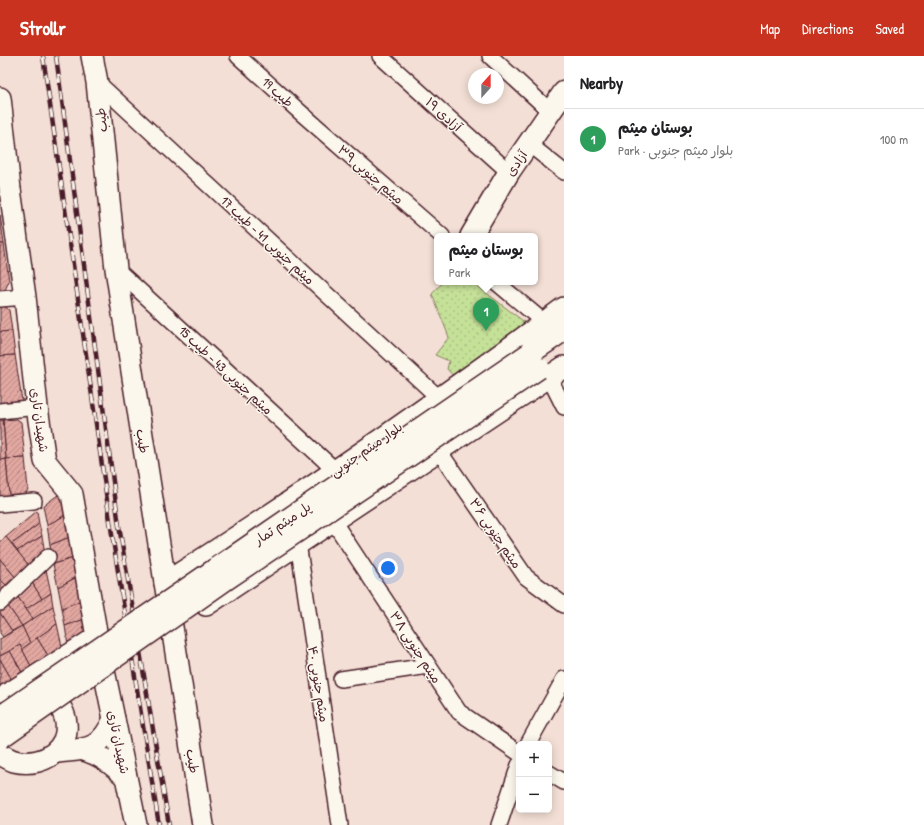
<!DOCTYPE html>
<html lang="en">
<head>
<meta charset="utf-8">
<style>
  body { margin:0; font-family:"Patrick Hand","Playpen Sans Arabic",sans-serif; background:#f6f6f6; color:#202124 }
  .controls { position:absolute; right:12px; bottom:12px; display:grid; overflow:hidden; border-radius:6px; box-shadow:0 2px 10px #0003 }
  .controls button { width:36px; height:36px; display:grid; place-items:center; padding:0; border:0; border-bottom:1px solid #e0e0e0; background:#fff; color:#202124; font:20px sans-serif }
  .compass { position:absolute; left:468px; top:12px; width:36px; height:36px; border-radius:50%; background:#fff; box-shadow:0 2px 10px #0003; rotate:21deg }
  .you { position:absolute; left:388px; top:512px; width:14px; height:14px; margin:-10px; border:3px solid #fff; border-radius:50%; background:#1a73e8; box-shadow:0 0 0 6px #1a73e833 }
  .badge { display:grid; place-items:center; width:26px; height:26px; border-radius:50%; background:#c8321e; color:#fff; font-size:13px; font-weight:700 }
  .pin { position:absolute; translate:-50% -33px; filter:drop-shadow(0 1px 2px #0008) }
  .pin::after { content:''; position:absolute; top:21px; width:14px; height:12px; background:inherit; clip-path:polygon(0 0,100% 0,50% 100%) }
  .popup { position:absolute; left:434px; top:177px; width:104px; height:52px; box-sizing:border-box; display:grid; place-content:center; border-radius:6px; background:#fff; filter:drop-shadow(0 1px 3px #0005); font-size:13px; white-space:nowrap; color:#757577 }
  .popup b { font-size:15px; color:#202124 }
  .popup::after { content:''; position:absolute; left:50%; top:100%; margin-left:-8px; border:8px solid transparent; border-top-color:#fff }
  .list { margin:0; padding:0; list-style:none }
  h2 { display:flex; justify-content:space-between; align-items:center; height:52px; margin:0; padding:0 16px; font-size:17px }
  h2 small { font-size:13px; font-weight:400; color:#757577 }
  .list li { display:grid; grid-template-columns:26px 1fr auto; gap:12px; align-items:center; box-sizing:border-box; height:60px; padding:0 16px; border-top:1px solid #e0e0e0 }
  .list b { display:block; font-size:15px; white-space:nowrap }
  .list p { margin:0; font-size:13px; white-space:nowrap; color:#757577 }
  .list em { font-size:13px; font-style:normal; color:#757577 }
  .map { position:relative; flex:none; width:564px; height:769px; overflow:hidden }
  header { display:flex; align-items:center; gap:24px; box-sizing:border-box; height:56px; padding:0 20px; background:#c8321e; color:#fff }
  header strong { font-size:19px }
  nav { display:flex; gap:22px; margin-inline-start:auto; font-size:14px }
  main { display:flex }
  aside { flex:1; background:#fff }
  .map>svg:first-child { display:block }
  .park { fill:url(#park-dots); stroke:#888062 }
  .building { fill:url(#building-hatch); stroke:#4a1f2b }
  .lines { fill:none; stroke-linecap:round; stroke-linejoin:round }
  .street-casing { stroke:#4a1f2b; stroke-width:18 }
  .secondary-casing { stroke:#4a1f2b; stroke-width:24 }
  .street { stroke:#fbf7ec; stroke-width:15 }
  .secondary { stroke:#fbf7ec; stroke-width:21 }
  .rail-casing { stroke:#4a1f2b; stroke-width:4.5 }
  .rail { stroke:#fbf7ec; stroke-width:3; stroke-dasharray:9; stroke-linecap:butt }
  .secondary-bridge-casing { stroke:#4a1f2b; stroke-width:24; stroke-linecap:butt }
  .secondary-bridge { stroke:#fbf7ec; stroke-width:21 }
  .labels { text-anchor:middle; stroke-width:3; stroke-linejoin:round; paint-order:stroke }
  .street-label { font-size:13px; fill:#4a1f2b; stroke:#fbf7ec }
</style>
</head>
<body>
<header>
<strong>Strollr</strong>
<nav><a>Map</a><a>Directions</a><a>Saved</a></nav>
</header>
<main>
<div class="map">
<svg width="564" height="769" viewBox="0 0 564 769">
  <defs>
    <pattern id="park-dots" width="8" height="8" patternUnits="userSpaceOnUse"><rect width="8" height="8" fill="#c5e198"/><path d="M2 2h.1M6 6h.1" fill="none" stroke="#abc183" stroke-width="1.8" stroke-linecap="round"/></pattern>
    <pattern id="building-hatch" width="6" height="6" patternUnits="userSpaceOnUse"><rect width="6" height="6" fill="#e1a7a0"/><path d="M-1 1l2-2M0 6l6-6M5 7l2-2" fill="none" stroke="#b88783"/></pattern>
  </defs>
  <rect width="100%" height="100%" fill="#f3dfd5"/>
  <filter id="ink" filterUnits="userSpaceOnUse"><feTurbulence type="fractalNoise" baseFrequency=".025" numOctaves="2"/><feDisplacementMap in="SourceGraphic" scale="8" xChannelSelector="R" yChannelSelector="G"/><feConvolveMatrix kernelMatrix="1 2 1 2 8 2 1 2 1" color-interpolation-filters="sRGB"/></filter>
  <g filter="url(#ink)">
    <path class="park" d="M443 226H472L527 268 456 323 447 313 449 305 435 299 449 281 432 238Z"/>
    <g class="building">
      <path d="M0 159 4 188H0Z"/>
      <path d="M0 188H4L9 225 5 234H0Z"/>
      <path d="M3 249 9 254 12 275 0 276V250Z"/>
      <path d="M12 275 15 299 0 300V276Z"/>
      <path d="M15 299 22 345 0 347V300Z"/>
      <path d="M17 363 21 366 25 402 6 403 3 364Z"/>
      <path d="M0 364H3L6 403 0 404Z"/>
      <path d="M25 402 28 433 26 437 9 439 6 403Z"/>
      <path d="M6 403 9 439 0 441V404Z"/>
      <path d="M62 436 66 459 47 469 43 450Z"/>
      <path d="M37 455 39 468 12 488 6 481Z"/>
      <path d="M66 459 70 481 50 489 47 469Z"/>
      <path d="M39 468 42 480 17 495 12 488Z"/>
      <path d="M42 480 45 497 30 511 17 495Z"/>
      <path d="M6 481 30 511 17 523 0 503V486Z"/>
      <path d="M70 481 74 502 53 508 50 489Z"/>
      <path d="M74 502 77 521 58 531 53 508Z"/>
      <path d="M0 503 17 523 8 531 0 523Z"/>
      <path d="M45 509 51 537 42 543 30 523Z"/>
      <path d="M77 521 82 544 62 552 58 531Z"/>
      <path d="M0 523 8 531 0 538Z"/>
      <path d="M30 523 42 543 26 553 15 537Z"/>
      <path d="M15 537 33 563 22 570 5 546Z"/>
      <path d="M51 537 53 550 33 563 26 553Z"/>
      <path d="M82 544 85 563 65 570 62 552Z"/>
      <path d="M5 546 22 570 12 575 0 557V551Z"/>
      <path d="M53 550 57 568 30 587 22 570Z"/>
      <path d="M0 557 12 575 3 581 0 577Z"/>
      <path d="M85 563 87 574 84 581 68 590 65 570Z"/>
      <path d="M57 568 63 595 50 603 37 582Z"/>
      <path d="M22 570 30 587 22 593 20 589 0 600V583Z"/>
      <path d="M37 582 50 603 33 614 22 593Z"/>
      <path d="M20 589 33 614 24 620 10 595Z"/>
      <path d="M10 595 24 620 13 626 0 603V600Z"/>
      <path d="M0 603 13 626 3 632 0 629Z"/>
    </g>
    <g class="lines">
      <g class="street-casing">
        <g id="street">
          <path d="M238 0 300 56 442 180"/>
          <path d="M380 0 509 116"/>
          <path d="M490 0 551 56"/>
          <path d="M97 26 439 342"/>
          <path d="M529 88 564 116"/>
          <path d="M116 213 335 414"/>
          <path d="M496 226 545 267"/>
          <path d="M0 243 25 241"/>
          <path d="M549 321 564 351"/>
          <path d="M0 355 37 351"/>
          <path d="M439 395 526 521 564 549"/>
          <path d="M0 448 34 445"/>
          <path d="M333 465 459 656 519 697"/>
          <path d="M298 487 340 769"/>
          <path d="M0 547 48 501"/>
          <path d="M341 623 428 610"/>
          <path d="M528 688 564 623"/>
          <path d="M549 717 564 726"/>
          <path d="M499 769 519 709"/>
        </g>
      </g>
      <g class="secondary-casing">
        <g id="secondary">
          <path d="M92 0 97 26 116 213 203 769"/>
          <path d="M0 42 10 133 25 241 37 351 45 405 72 438 97 581 136 769"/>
          <path d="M471 180 509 116 564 36"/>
          <path d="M529 298 564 274"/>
          <path d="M165 527C301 441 434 348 564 252"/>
          <path d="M206 549 564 311"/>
          <path d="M13 635 97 581"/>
          <path d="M84 694C101 699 113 709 126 721"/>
          <path d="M56 696C87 693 100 695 114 663"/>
          <path d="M0 698C4 700 9 703 14 705 22 707 30 707 38 705 49 702 59 695 64 684 72 664 58 637 36 634 27 633 17 636 8 638"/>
        </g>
      </g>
      <use href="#street" class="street"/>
      <use href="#secondary" class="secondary"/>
      <g class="rail-casing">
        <g id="rail">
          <path d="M43 0 111 472 159 769"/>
          <path d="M56 0 119 470 169 769"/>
        </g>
      </g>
      <use href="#rail" class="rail"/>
      <g class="secondary-bridge-casing">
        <g id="secondary-bridge">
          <path d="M0 661 529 298"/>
          <path d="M0 682 228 522 539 312"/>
        </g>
      </g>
      <use href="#secondary-bridge" class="secondary-bridge"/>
    </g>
  </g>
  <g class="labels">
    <g class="street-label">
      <text transform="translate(278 36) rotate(42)" y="5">طیب 19</text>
      <text transform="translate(444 58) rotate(42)" y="5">آزادی ۱۹</text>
      <text transform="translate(101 64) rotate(-96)" y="5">طیب</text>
      <text transform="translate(516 107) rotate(-56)" y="5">آزادی</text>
      <text transform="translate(371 118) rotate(41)" y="5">میثم جنوبی ۳۹</text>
      <text transform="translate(268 184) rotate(43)" y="5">میثم جنوبی 41 - طیب 17</text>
      <text transform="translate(226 314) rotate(43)" y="5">میثم جنوبی 43 - طیب 15</text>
      <text transform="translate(40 364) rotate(82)" y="5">شهیدان تاری</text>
      <text transform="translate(143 385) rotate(81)" y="5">طیب</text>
      <text transform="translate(366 393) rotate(-35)" y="5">بلوار میثم جنوبی</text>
      <text transform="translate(282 467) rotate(-34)" y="5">پل میثم تمار</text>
      <text transform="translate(496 477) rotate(56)" y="5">میثم جنوبی ۳۶</text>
      <text transform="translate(416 591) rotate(57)" y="5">میثم جنوبی ۳۸</text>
      <text transform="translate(319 628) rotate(81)" y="5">میثم جنوبی ۴۰</text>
      <text transform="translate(119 686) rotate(78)" y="5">شهیدان تاری</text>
      <text transform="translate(193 705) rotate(81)" y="5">طیب</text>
    </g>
  </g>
</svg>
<div class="controls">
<button>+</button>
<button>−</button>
</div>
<svg class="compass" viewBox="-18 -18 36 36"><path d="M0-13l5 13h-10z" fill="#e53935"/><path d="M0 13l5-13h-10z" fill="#757577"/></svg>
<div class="you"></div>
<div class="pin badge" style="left:486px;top:275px;background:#2e9e5b">1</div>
<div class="popup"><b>بوستان میثم</b>Park</div>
</div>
<aside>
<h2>Nearby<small></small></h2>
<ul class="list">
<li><span class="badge" style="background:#2e9e5b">1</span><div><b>بوستان میثم</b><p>Park · بلوار میثم جنوبی</p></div><em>100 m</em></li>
</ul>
</aside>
</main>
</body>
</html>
